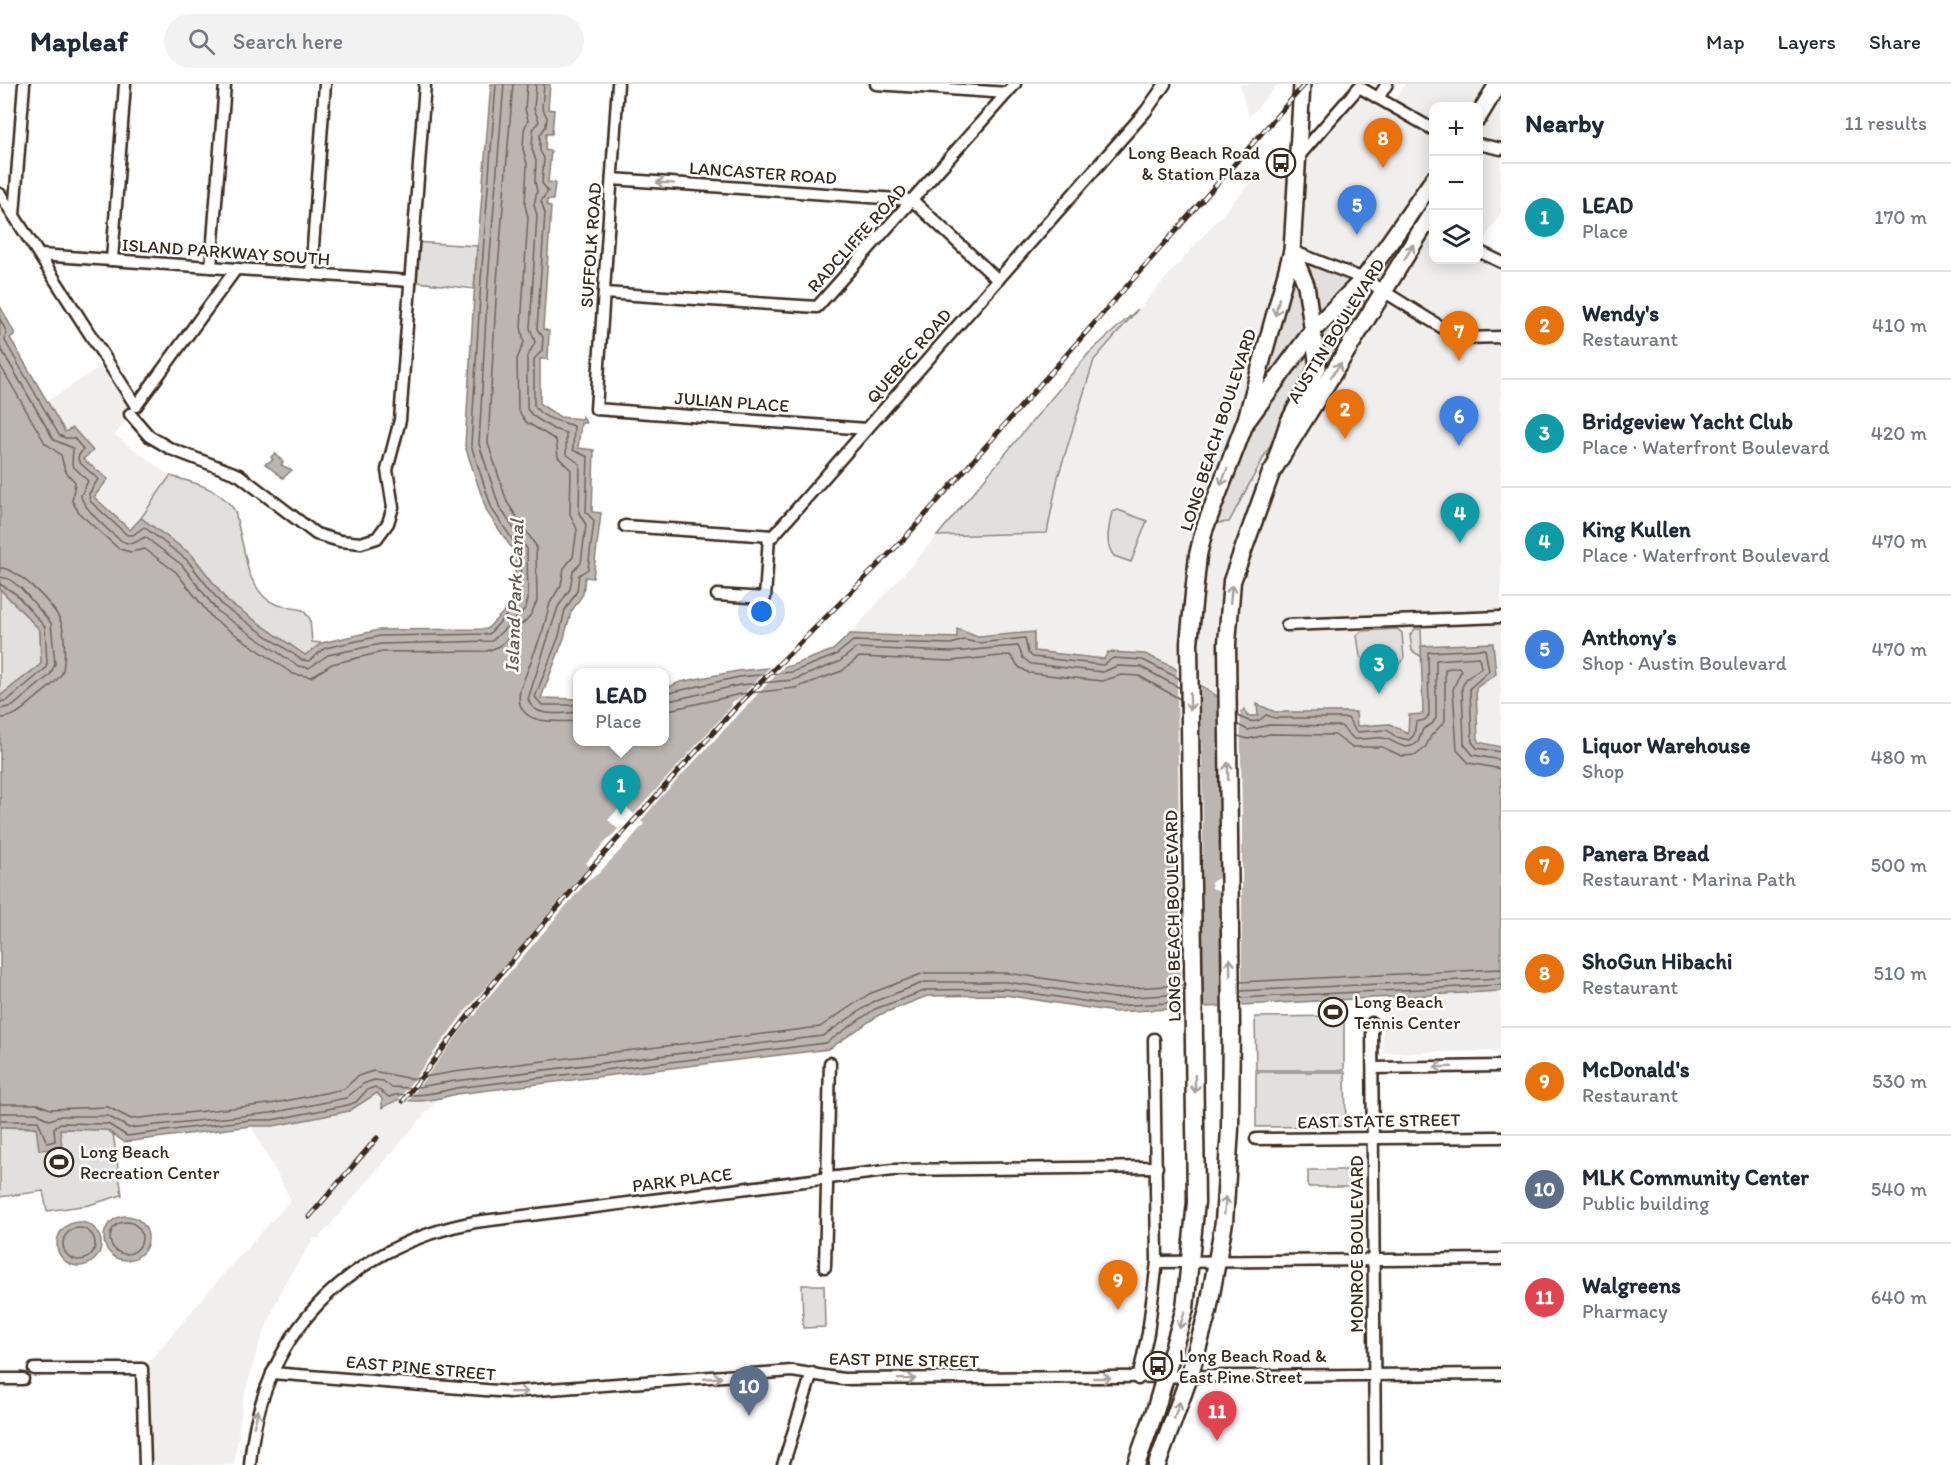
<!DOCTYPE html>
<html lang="en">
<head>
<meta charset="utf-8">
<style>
  body { margin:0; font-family:Itim,sans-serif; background:#f2f2f3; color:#1f2937 }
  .controls { position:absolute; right:18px; top:18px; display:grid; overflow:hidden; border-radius:12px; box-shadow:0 3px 15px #0003 }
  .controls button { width:54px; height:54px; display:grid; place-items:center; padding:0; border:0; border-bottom:2px solid #e0e1e3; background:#fff; color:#1f2937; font:30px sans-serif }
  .you { position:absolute; left:762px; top:528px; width:21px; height:21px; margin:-15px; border:4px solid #fff; border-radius:50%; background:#1a73e8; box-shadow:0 0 0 9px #1a73e833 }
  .badge { display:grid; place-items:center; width:39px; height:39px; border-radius:50%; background:#3b2a1e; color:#fff; font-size:20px; font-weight:700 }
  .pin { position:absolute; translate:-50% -50px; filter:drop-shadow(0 2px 3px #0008) }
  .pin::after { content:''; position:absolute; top:32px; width:21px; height:18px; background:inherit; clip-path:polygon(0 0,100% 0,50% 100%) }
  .popup { position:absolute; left:573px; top:584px; width:96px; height:78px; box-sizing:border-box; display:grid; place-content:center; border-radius:12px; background:#fff; filter:drop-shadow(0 2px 4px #0005); font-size:20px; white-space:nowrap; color:#747a83 }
  .popup b { font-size:22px; color:#1f2937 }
  .popup::after { content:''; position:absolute; left:50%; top:100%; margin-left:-12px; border:12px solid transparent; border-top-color:#fff }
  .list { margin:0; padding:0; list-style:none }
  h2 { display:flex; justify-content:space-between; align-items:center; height:78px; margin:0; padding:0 24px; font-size:26px }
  h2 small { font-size:20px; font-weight:400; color:#747a83 }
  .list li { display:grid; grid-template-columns:39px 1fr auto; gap:18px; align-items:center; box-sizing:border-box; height:108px; padding:0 24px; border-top:2px solid #e0e1e3 }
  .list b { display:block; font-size:22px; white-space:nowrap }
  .list p { margin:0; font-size:20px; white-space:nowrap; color:#747a83 }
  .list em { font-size:20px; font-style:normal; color:#747a83 }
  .icon { flex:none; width:33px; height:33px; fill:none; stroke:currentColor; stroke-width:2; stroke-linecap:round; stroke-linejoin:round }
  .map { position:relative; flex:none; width:1501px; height:1381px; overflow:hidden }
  header { display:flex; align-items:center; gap:36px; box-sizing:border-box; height:84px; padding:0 30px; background:#fff; border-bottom:2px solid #e0e1e3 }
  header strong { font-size:28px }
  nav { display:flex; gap:33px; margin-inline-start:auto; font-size:21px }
  .search { width:420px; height:54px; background:#f2f2f3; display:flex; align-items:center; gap:15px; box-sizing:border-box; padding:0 21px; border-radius:33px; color:#747a83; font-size:22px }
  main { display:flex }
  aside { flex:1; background:#fff }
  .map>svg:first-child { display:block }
  .built { fill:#f1efee }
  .green { fill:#e2e0de; stroke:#8e857e; stroke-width:1.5 }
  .water { fill:#bcb6b3; stroke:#887e77; stroke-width:1.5 }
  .pier { fill:#fff }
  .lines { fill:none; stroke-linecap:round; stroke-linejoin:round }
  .shore { stroke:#6f625a; stroke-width:1.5 }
  .minor-casing { stroke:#3b2a1e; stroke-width:15 }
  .secondary-casing { stroke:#3b2a1e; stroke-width:20 }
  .primary-casing { stroke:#3b2a1e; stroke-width:21 }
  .minor { stroke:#fff; stroke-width:10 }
  .secondary { stroke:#fff; stroke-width:15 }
  .primary { stroke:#fff; stroke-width:16 }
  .rail-casing { stroke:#3b2a1e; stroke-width:5 }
  .rail { stroke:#fff; stroke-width:3; stroke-dasharray:9; stroke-linecap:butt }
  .oneway { stroke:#a79f9a }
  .labels { text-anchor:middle; stroke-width:5; stroke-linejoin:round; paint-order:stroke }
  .poi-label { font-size:18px; fill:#3b2a1e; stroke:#fff; text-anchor:start }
  .street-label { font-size:18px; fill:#3b2a1e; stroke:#fff }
  .water-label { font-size:20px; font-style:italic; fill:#685b52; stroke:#fff }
</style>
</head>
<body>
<header>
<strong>Mapleaf</strong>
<div class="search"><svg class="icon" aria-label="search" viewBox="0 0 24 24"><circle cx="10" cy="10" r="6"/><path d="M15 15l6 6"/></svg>Search here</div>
<nav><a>Map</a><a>Layers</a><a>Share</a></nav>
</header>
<main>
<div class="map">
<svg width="1501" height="1381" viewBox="0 0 1501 1381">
  <rect width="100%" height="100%" fill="#fff"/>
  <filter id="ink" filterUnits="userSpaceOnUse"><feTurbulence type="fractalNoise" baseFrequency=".0167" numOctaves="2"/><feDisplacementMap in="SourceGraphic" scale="12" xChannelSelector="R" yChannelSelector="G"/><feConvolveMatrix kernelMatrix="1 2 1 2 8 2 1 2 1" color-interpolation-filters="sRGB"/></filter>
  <g filter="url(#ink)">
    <g class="built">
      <path d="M1239 0H1278L1249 33Z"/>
      <path d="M1405 0H1501V128L1479 165 1478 22H1434V176H1476L1501 185V663L1478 658 1476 604 1496 590 1493 559 1423 631 1409 650 1399 648 1389 640 1357 642 1356 628H1275L1258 621V632H1247L1171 582 1034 567V548L978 553 957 546V554H951L850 550 937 452 1047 449 1058 393 1094 276 1247 102 1269 85 1299 74 1360 5 1391 22Z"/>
      <path d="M108 278 136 322 115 351 170 392 131 446 94 413 83 375 93 367 65 349 48 317Z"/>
      <path d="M1501 907V967L1383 969 1382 912Z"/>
      <path d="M377 1009 382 1014V1023L399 1015 410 1018 438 1015 318 1155 315 1153 284 1200 258 1263 243 1316 234 1381H149L148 1279 226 1187 291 1116 251 1042H273L349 1027Z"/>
    </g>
    <g class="green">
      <path d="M413 158 477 162 474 205 410 197Z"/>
      <path d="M1297 172 1359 196 1315 241Z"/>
      <path d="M1292 174 1309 244 1250 326Z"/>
      <path d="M1360 208 1365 210 1364 217 1327 279 1321 275 1319 253 1355 210Z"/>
      <path d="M1138 225 1094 276 1058 393 1047 449 937 452 1089 269Z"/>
      <path d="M1309 264 1312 283 1229 438 1218 439 1217 432 1246 351Z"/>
      <path d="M170 392C195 399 220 404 235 427L249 489C264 521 272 520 303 526L310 535 312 558 322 559 306 572 227 517 192 471 141 434Z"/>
      <path d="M1118 426 1147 437 1131 478 1114 472C1104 460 1109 443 1112 428Z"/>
      <path d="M0 505 40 546 41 580 0 612Z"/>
      <path d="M1397 545 1402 549 1404 575 1397 582 1369 583 1360 572 1357 551 1362 547Z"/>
      <path d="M1415 545H1421L1422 573 1412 567 1410 551Z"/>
      <path d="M1344 932V986H1256L1255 933Z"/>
      <path d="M1256 988H1345L1346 1042 1256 1043Z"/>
      <path d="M0 1043 107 1046 113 1050 122 1111 89 1121 47 1127 43 1107 0 1113Z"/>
      <rect x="1308" y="1086" width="52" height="17"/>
      <path d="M802 1201H824L825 1243 803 1244Z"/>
    </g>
    <g class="water">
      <path d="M491 0H550L548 25 554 26 552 50H546L545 66 551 67 548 98 555 99 553 116H547V122L551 123 543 245 549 247 548 275H540V320L560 333 582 335V331L586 339H581L578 364 594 366 592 428 601 429 593 494 585 493 583 510 571 528 564 554 541 614 577 615 578 658H664L665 605 680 598 738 587 790 582 833 566 850 550 957 554V545L978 553 1034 548V567L1104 575 1108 568 1145 570 1171 582 1241 628 1245 625 1247 632H1258L1257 620 1275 628H1356L1357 642 1390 640 1408 650 1409 631 1423 630 1421 562 1493 559 1496 590 1476 604 1478 658 1501 663V907L1115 928 1005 911 927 912 879 931 829 965 456 1010C438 1015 418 1020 399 1015L382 1024V1015L377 1009 349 1027 310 1035 273 1042H251L124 1058 107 1046 60 1045 62 1064 39 1066 36 1043H0V612L41 580 40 546 0 505V222L15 250 10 254 65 348 73 344 93 367 83 375 108 395 94 413 130 446 141 434 192 471 227 517 305 571 322 559 379 546 487 545 515 516V469L487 428 465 362 475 195Z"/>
      <path d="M275 369 283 378 281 381 292 386 283 394 265 380 273 376 271 373Z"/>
      <circle cx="126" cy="1154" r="22"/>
      <circle cx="79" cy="1160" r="22"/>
    </g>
    <g class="pier">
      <path d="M786 580 660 714 641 737 644 740 630 756 598 790 589 795 479 924 476 931 472 932 408 1017 399 1015 463 930 589 782 586 779 618 745 608 736 623 720 634 730 732 622V618L740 614 772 581Z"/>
      <path d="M1177 582 1200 597 1203 733 1202 926 1181 927Z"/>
      <path d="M1217 608 1240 623 1242 733V923L1220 925V807L1212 804 1211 798 1219 794Z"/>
    </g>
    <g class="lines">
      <g class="shore">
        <path d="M527 0 525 25 528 36 524 46 523 65 527 80 525 121 528 133 521 243 524 258 517 275 518 326 526 338 556 356 558 373 571 386 570 430 577 445 573 473 564 484 561 501 550 519 543 546 520 606C513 642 554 638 578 637"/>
        <path d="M536 0 534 25 539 37 533 46 532 65 536 77 535 98 537 107 534 121 537 131 530 244 535 258 527 274V325L533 332 553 345 566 349V370L580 380 579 429 586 441 581 479 573 487 570 505 558 523 528 615C534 635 561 629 578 628"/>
        <path d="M544 0 542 24 547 33 546 42 540 51V67L544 74 542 99 548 107 541 117 545 129 537 245 543 253 542 267 534 275V321C542 336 561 337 574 342L573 366 588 373 586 428 594 437 588 485 579 491 577 507 565 526 559 552 535 613 542 621H578"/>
        <path d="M0 235 6 247 5 257 59 351 65 354H74L83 365 78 373 79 378 98 395 89 410 90 417 127 451H133L144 443 187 476 223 522 302 576 309 577 325 564 380 552 489 550 521 515 520 467 492 425 471 361 481 196 496 0"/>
        <path d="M0 263 54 356 73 364 72 381 88 397 81 411C81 422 116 456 127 459 134 461 139 456 145 453L182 481 218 528 298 582 309 584 328 571 381 560 492 557 525 525 528 516 527 465 499 422 479 360 488 196 504 0"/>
        <path d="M0 281 45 359 61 371 65 387 75 398 72 417 80 430 119 465 131 468 145 465 176 488 213 535 293 590 311 593 332 580 382 568 487 567 500 562 530 532 537 517 536 462 507 418 488 359 497 197 513 0"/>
        <path d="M0 484C18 484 54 521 61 538 65 549 66 577 62 589 57 599 44 607 36 614 24 624 15 634 0 634"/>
        <path d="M0 493 9 495 21 504 51 539 55 580 50 591 13 622 0 625"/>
        <path d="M0 500 16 510 45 543 47 580 45 585 8 616 0 618"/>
        <path d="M664 610 739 593 792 588 836 571 853 557 951 560 964 556 979 559 1025 554 1028 569 1033 573 1103 581 1113 574 1143 576 1180 595"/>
        <path d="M664 618 740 601 793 596 839 578 856 564 951 568C973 567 995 563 1018 562L1023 574 1031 580 1103 588 1117 582 1141 583 1180 604"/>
        <path d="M664 627 741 610 795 604 842 587 859 573 951 577 1010 571 1019 583 1029 589 1102 597 1121 591 1139 592 1180 615"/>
        <path d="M1238 632C1249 638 1256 641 1266 631L1275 634H1348L1356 648 1387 646 1396 653 1409 656 1414 651 1416 638 1425 636 1429 631 1428 568 1485 565 1489 587 1470 604 1472 658 1477 664 1501 668"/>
        <path d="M1238 641 1248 646 1269 641 1341 642 1354 655C1364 656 1374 653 1383 654 1396 656 1404 670 1418 658L1423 645 1432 640 1436 634V576L1479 573 1481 584 1466 595 1462 603 1464 660 1473 671 1501 676"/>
        <path d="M1238 652 1248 655 1270 650 1335 651 1351 663H1382L1402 672 1416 671 1425 664 1431 652 1445 637V585L1459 583 1461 587 1453 605 1457 666 1469 679 1501 685"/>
        <path d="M1240 898 1501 885"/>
        <path d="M1240 907 1501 894"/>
        <path d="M1240 914 1501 901"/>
        <path d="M0 1020H38L50 1025 108 1023 131 1035 270 1020 305 1013 344 1005 358 992 373 987 412 995 454 988 820 943 869 910 924 889H1008L1116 905 1184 901"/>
        <path d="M0 1029H37L49 1036 61 1032H108L129 1044 271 1029 307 1022 346 1014 363 1000 374 996 383 997 391 1003 411 1004 455 997 823 952 873 918 925 898H1007L1115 914 1184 910"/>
        <path d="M0 1037H38L47 1059 55 1057 54 1044 60 1039 108 1040 127 1052 250 1036H272L348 1021 356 1018 367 1006 375 1003 389 1013C399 1009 403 1011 412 1011 427 1011 441 1008 456 1004L826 959 875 925 927 906 1006 905 1115 922 1184 918"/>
        <circle cx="126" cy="1154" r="16"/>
        <circle cx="79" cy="1160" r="16"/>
      </g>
      <g class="minor-casing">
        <g id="minor">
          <path d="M618 0 596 325 867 345"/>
          <path d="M876 0 1007 9"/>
          <path d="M1378 14 1434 46"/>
          <path d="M1478 60 1501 65"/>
          <path d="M1298 73 1359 3 1378 14 1387 0"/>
          <path d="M612 95 912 116 998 196"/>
          <path d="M0 110 136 322 236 185"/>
          <path d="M14 131 24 0"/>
          <path d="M1292 167 1364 195 1454 251 1464 254 1501 253"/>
          <path d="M1478 167 1501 178"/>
          <path d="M40 171 410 197"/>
          <path d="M112 176 125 0"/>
          <path d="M211 183 225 0"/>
          <path d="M311 190 325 0"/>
          <path d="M604 209 817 223 1015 0"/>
          <path d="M130 330 149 352 171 365 239 391 316 450 340 457 361 459 377 454 388 439 393 423 387 386 400 336 425 0"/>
          <path d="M625 442 773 452 1146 27 1165 0"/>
          <path d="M717 511 765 514 769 452"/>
          <path d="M1287 541 1501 533"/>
          <path d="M1372 939 1375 1381"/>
          <path d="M1373 984 1501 982"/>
          <path d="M1256 1055 1501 1053"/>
          <path d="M1157 1178 1501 1175"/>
          <path d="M825 1183 830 979"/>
          <path d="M34 1285H142L145 1381"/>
          <path d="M272 1289 510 1308 792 1287 843 1295 1501 1290"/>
          <path d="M0 1295H23"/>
          <path d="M1138 1295 1148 1249 1157 1178 1154 955"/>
          <path d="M250 1381C259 1251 350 1161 475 1138L893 1086 1157 1083"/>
          <path d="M783 1381 812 1289"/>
        </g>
      </g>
      <g class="secondary-casing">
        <g id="secondary">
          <path d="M1245 339 1292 167 1302 0"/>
          <path d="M1277 372 1288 339 1318 283 1306 201 1292 167"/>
        </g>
      </g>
      <g class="primary-casing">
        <g id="primary">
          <path d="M1478 33 1498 0"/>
          <path d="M1136 1381 1156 1324 1185 1224 1196 1118 1189 559 1198 471 1204 446 1245 339 1314 245 1364 195 1434 95"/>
          <path d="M1157 1381 1189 1293 1208 1227 1224 1138 1230 1045 1231 941 1227 559 1232 497 1271 389 1434 126"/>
        </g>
      </g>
      <use href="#minor" class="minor"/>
      <use href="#secondary" class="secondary"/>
      <use href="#primary" class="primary"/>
      <g class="rail-casing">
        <g id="rail">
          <path d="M403 1017 498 893 593 782 739 620 904 455 1305 0"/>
          <path d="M309 1133 377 1054"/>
        </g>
      </g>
      <use href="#rail" class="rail"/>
    </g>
    <defs><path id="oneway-shaft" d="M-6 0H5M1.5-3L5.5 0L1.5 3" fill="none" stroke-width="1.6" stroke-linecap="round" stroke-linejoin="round" transform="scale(1.5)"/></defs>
    <g class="oneway">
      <use href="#oneway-shaft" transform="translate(665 99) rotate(-176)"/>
      <use href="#oneway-shaft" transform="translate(1409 168) rotate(-59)"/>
      <use href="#oneway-shaft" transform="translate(1277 223) rotate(102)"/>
      <use href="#oneway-shaft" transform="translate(1336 286) rotate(-54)"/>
      <use href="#oneway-shaft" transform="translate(1224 393) rotate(111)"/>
      <use href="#oneway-shaft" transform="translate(1231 510) rotate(-85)"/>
      <use href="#oneway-shaft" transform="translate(1190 618) rotate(89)"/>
      <use href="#oneway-shaft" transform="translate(1228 687) rotate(-91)"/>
      <use href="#oneway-shaft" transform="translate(1230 883) rotate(-91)"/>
      <use href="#oneway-shaft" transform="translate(1443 983) rotate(179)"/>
      <use href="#oneway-shaft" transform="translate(1195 1000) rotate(89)"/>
      <use href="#oneway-shaft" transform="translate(1225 1121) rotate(-86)"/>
      <use href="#oneway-shaft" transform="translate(1182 1236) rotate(107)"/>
      <use href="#oneway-shaft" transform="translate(713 1294) rotate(-5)"/>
      <use href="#oneway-shaft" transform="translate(1102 1294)"/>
      <use href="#oneway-shaft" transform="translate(907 1295) rotate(-1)"/>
      <use href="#oneway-shaft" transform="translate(519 1308) rotate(-1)"/>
      <use href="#oneway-shaft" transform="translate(1177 1326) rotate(-71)"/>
      <use href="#oneway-shaft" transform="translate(256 1334) rotate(-76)"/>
    </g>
  </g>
  <defs>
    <g id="bus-ring" transform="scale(1.5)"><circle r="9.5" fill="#fff" stroke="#3b2a1e" stroke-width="1.5"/><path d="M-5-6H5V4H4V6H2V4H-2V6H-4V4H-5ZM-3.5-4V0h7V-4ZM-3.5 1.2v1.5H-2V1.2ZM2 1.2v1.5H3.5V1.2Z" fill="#3b2a1e"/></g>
    <g id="stadium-ring" transform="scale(1.5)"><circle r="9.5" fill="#fff" stroke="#3b2a1e" stroke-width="1.5"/><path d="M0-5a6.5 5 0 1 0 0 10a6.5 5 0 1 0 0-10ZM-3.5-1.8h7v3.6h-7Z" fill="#3b2a1e"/></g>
  </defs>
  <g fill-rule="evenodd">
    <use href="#bus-ring" x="1281" y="79"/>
    <use href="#stadium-ring" x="1333" y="928"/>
    <use href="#stadium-ring" x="59" y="1078"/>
    <use href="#bus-ring" x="1158" y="1282"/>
  </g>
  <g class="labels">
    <g class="poi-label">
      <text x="1260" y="75" text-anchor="end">Long Beach Road<tspan x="1260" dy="21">&amp; Station Plaza</tspan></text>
      <text x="1354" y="924">Long Beach<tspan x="1354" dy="21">Tennis Center</tspan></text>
      <text x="80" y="1074">Long Beach<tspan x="80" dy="21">Recreation Center</tspan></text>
      <text x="1179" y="1278">Long Beach Road &amp;<tspan x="1179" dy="21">East Pine Street</tspan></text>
    </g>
    <g class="street-label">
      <text transform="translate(763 89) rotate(4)" y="6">LANCASTER ROAD</text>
      <text transform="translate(857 154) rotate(-48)" y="6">RADCLIFFE ROAD</text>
      <text transform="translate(591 161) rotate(-86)" y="6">SUFFOLK ROAD</text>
      <text transform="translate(226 168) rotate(4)" y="6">ISLAND PARKWAY SOUTH</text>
      <text transform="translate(1336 247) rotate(-58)" y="6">AUSTIN BOULEVARD</text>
      <text transform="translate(909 272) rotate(-49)" y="6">QUEBEC ROAD</text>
      <text transform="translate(732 318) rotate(4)" y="6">JULIAN PLACE</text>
      <text transform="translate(1218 346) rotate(-72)" y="6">LONG BEACH BOULEVARD</text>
      <text transform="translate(1173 832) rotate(-91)" y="6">LONG BEACH BOULEVARD</text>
      <text transform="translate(1379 1037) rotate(-1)" y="6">EAST STATE STREET</text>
      <text transform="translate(682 1096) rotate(-7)" y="6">PARK PLACE</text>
      <text transform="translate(1357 1160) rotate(-90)" y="6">MONROE BOULEVARD</text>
      <text transform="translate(904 1276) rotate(1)" y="6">EAST PINE STREET</text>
      <text transform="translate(421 1284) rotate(5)" y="6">EAST PINE STREET</text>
    </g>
    <g class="water-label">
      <text transform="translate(514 512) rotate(-88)" y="7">Island Park Canal</text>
    </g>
  </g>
</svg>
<div class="controls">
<button>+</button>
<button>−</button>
<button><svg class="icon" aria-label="layers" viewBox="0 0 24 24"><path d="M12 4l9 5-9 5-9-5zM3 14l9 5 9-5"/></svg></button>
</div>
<div class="you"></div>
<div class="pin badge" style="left:621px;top:731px;background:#0f9aa8">1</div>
<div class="popup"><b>LEAD</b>Place</div>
<div class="pin badge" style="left:1345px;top:355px;background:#e8710a">2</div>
<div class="pin badge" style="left:1379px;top:610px;background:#0f9aa8">3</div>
<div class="pin badge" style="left:1460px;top:459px;background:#0f9aa8">4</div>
<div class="pin badge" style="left:1357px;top:151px;background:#3f7fe0">5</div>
<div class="pin badge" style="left:1459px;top:362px;background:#3f7fe0">6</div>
<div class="pin badge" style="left:1459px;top:277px;background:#e8710a">7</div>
<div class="pin badge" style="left:1383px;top:84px;background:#e8710a">8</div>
<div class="pin badge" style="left:1118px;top:1226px;background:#e8710a">9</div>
<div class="pin badge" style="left:749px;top:1332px;background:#5c6f8a">10</div>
<div class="pin badge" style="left:1217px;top:1357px;background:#e0444e">11</div>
</div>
<aside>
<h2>Nearby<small>11 results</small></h2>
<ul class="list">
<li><span class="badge" style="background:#0f9aa8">1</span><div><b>LEAD</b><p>Place</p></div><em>170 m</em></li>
<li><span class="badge" style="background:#e8710a">2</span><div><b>Wendy's</b><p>Restaurant</p></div><em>410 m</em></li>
<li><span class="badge" style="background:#0f9aa8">3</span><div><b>Bridgeview Yacht Club</b><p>Place · Waterfront Boulevard</p></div><em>420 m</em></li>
<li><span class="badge" style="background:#0f9aa8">4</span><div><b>King Kullen</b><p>Place · Waterfront Boulevard</p></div><em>470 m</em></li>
<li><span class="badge" style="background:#3f7fe0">5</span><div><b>Anthony’s</b><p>Shop · Austin Boulevard</p></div><em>470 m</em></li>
<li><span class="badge" style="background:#3f7fe0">6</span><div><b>Liquor Warehouse</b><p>Shop</p></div><em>480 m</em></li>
<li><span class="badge" style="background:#e8710a">7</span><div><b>Panera Bread</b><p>Restaurant · Marina Path</p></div><em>500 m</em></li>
<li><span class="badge" style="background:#e8710a">8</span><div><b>ShoGun Hibachi</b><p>Restaurant</p></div><em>510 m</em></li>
<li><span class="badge" style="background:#e8710a">9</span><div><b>McDonald's</b><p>Restaurant</p></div><em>530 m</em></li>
<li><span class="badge" style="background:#5c6f8a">10</span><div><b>MLK Community Center</b><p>Public building</p></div><em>540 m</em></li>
<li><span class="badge" style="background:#e0444e">11</span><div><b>Walgreens</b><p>Pharmacy</p></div><em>640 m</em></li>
</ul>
</aside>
</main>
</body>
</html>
